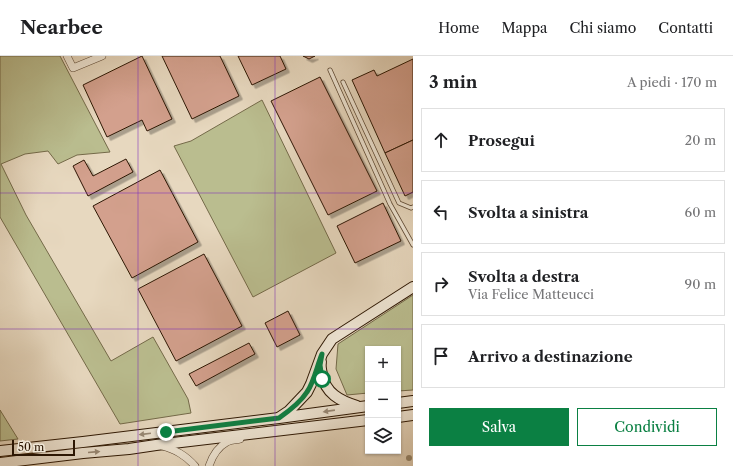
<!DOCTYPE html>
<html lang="it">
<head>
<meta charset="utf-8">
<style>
  body { margin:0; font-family:"Libre Caslon Text",serif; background:#f2f2f2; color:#202124 }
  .controls { position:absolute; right:12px; bottom:12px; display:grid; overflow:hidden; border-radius:0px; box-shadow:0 1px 3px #0004 }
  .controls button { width:36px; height:36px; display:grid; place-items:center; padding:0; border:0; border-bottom:1px solid #e0e0e0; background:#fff; color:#202124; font:20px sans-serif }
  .scale { position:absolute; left:12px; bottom:10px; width:63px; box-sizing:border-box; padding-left:4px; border:2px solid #2d1703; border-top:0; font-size:11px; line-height:14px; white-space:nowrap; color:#2d1703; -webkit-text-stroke:3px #efe6d5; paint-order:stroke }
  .stop { position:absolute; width:12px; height:12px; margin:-9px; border:3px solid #0b8043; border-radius:50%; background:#fff }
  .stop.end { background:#0b8043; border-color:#fff; box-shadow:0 1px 4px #0008 }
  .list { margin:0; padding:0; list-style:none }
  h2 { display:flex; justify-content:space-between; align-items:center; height:52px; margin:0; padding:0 16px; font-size:17px }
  h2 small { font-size:13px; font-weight:400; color:#757577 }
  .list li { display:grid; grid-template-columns:26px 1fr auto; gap:12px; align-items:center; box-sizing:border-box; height:64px; margin:0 8px 8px; padding:0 8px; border:1px solid #e0e0e0; border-radius:0px }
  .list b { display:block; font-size:15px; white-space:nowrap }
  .list p { margin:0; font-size:13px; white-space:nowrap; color:#757577 }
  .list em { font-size:13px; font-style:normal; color:#757577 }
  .actions { display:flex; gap:8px; padding:12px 16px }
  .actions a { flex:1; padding:9px 0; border:1px solid #0b8043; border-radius:0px; text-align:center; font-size:14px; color:#0b8043 }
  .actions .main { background:#0b8043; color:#fff }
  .icon { flex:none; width:22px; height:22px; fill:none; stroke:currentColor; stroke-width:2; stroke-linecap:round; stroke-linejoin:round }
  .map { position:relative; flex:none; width:413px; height:410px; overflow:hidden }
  header { display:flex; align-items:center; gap:24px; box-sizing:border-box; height:56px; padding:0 20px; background:#fff; border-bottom:1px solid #e0e0e0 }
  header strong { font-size:19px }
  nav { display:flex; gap:22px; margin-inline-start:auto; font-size:14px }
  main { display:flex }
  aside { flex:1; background:#fff }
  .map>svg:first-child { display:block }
  .green { fill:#babd8f; stroke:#746a49 }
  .building { fill:#d3a08d; stroke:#2d1703; filter:url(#shadow) }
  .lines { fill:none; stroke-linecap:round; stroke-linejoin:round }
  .lane-casing { stroke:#5c4732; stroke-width:5 }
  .street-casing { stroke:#5c4732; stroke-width:8 }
  .secondary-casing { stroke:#2d1703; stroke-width:12 }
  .lane { stroke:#efe6d5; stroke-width:3.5 }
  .street { stroke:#efe6d5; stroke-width:7 }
  .secondary { stroke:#efe6d5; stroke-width:10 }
  .tree { fill:#98896f }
  .oneway { fill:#988976 }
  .route { stroke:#0b8043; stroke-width:5 }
  .grid { fill:none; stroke:#7b2cbf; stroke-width:1; stroke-opacity:0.55 }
</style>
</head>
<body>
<header>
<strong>Nearbee</strong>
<nav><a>Home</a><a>Mappa</a><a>Chi siamo</a><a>Contatti</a></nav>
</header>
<main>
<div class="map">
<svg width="413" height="410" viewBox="0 0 413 410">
  <defs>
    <filter id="shadow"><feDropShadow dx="3.5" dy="3.5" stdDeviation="0" flood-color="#0004"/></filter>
  </defs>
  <rect width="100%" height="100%" fill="#e7d8bf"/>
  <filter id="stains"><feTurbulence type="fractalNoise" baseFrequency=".005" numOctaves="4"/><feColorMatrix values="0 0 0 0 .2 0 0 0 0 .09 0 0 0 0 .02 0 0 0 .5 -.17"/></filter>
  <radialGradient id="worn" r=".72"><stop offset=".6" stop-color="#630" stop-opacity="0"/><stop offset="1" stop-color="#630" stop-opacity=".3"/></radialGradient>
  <g class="green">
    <path d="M0 0H60L110 96 77 99 58 108 48 95 25 98 1 108 26 159 111 305 153 281 188 343 191 357 120 368 0 161Z"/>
    <path d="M262 44 336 197 253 241 174 90 191 85Z"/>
    <path d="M413 239V334L398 335V293H368V337L347 339 336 313 338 288Z"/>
    <path d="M0 354 18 383 0 385Z"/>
  </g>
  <g class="building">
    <path d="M142 0 172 63 147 75 142 64 107 81 83 29Z"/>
    <path d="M162 0H220L239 40 192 63Z"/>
    <path d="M238 0H280L286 13 252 29Z"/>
    <path d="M303 0H315L309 3Z"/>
    <path d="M413 3V84L385 97 352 24 374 14 377 20Z"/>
    <path d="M320 21 377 135 328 159 271 45Z"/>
    <path d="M413 84V136L405 140 385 97Z"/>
    <path d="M126 103 133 116 88 140 73 110 84 104 93 120Z"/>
    <path d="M160 114 198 186 132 222 93 150Z"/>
    <path d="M383 147 401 185 355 207 337 170Z"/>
    <path d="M204 198 242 270 176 305 138 233Z"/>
    <path d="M288 255 300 279 277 291 265 267Z"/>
    <path d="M249 287 255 298 196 330 189 318Z"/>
  </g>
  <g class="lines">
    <g class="lane-casing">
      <g id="lane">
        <path d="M330 14 390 148 413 189"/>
        <path d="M343 26 399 147 411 152 413 151"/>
      </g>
    </g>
    <g class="street-casing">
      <g id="street">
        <path d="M67 0 73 12 102 0"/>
        <path d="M162 390C176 394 185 399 195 410"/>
        <path d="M209 410C212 401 218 391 227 386 231 384 236 384 240 383"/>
      </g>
    </g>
    <g class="secondary-casing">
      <g id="secondary">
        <path d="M321 306C320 310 321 314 322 318 325 337 340 345 357 350"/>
        <path d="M398 347 413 345"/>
        <path d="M280 361 289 355 307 336 311 328 322 298 332 283 413 231"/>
        <path d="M398 361 413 359"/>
        <path d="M0 395 83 386 279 362 368 350"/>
        <path d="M0 407 83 397 129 393 156 389 368 364"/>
      </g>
    </g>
    <use href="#lane" class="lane"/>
    <use href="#street" class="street"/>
    <use href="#secondary" class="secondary"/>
  </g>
  <circle class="tree" cx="409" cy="402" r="3"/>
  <defs><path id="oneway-solid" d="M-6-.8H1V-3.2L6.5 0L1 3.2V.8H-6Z"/></defs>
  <g class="oneway">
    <use href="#oneway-solid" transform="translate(329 355) rotate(172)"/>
    <use href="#oneway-solid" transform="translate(145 378) rotate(173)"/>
    <use href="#oneway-solid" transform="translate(94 396) rotate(-5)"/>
  </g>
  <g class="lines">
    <path class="route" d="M166 376 279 362C289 355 300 347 307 336 314 326 317 310 322 298L320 309 322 323"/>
  </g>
  <path class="grid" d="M138 0V410M275 0V410M0 137H413M0 273H413"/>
  <rect width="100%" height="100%" filter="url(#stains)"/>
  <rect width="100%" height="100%" fill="url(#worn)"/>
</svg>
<div class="controls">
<button>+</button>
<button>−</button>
<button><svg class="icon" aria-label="layers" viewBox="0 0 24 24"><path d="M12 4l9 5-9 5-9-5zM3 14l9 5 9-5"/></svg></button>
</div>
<div class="scale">50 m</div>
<div class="stop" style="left:322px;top:323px"></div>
<div class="stop end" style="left:166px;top:376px"></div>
</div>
<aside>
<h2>3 min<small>A piedi · 170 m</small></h2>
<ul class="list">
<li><svg class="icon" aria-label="ahead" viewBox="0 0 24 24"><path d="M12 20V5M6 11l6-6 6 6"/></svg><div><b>Prosegui</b></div><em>20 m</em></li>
<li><svg class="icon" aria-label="left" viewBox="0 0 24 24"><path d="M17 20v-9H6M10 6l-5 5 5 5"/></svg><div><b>Svolta a sinistra</b></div><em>60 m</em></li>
<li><svg class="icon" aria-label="right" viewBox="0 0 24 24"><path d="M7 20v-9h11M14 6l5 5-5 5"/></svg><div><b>Svolta a destra</b><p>Via Felice Matteucci</p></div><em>90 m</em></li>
<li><svg class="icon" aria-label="arrive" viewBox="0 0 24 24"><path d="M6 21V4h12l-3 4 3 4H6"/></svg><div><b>Arrivo a destinazione</b></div></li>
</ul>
<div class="actions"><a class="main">Salva</a><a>Condividi</a></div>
</aside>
</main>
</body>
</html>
